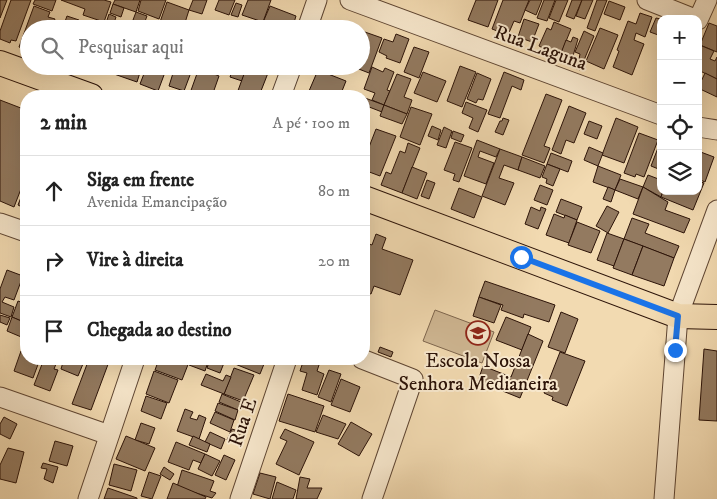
<!DOCTYPE html>
<html lang="pt">
<head>
<meta charset="utf-8">
<style>
  body { margin:0; font-family:"IM FELL DW Pica",serif; background:#f2f2f2; color:#222 }
  .controls { position:absolute; right:15px; top:15px; display:grid; overflow:hidden; border-radius:10px; box-shadow:0 5px 20px #0002 }
  .controls button { width:45px; height:45px; display:grid; place-items:center; padding:0; border:0; border-bottom:1px solid #e0e0e0; background:#fff; color:#222; font:25px sans-serif }
  .stop { position:absolute; width:15px; height:15px; margin:-11px; border:4px solid #1a73e8; border-radius:50%; background:#fff }
  .stop.end { background:#1a73e8; border-color:#fff; box-shadow:0 1px 5px #0008 }
  .list { margin:0; padding:0; list-style:none }
  h2 { display:flex; justify-content:space-between; align-items:center; height:65px; margin:0; padding:0 20px; font-size:21px }
  h2 small { font-size:16px; font-weight:400; color:#767676 }
  .list li { display:grid; grid-template-columns:32px 1fr auto; gap:15px; align-items:center; box-sizing:border-box; height:70px; padding:0 20px; border-top:1px solid #e0e0e0 }
  .list b { display:block; font-size:19px; white-space:nowrap }
  .list p { margin:0; font-size:16px; white-space:nowrap; color:#767676 }
  .list em { font-size:16px; font-style:normal; color:#767676 }
  .icon { flex:none; width:28px; height:28px; fill:none; stroke:currentColor; stroke-width:2; stroke-linecap:round; stroke-linejoin:round }
  .map { position:relative; flex:none; width:717px; height:499px; overflow:hidden }
  .search { position:absolute; background:#fff; box-shadow:0 5px 20px #0002; left:20px; top:20px; width:350px; height:55px; display:flex; align-items:center; gap:12px; box-sizing:border-box; padding:0 18px; border-radius:28px; color:#767676; font-size:19px }
  .panel { position:absolute; background:#fff; box-shadow:0 5px 20px #0002; left:20px; top:90px; width:350px; height:275px; border-radius:20px }
  .map>svg:first-child { display:block }
  .green { fill:#d0b894; stroke:#7e664e }
  .building { fill:#937a60; stroke:#2c1308 }
  .lines { fill:none; stroke-linecap:round; stroke-linejoin:round }
  .minor-casing { stroke:#5e4532; stroke-width:21 }
  .major-casing { stroke:#2c1308; stroke-width:26 }
  .minor { stroke:#f7e7cc; stroke-width:19 }
  .major { stroke:#f2dab1; stroke-width:24 }
  .route { stroke:#1a73e8; stroke-width:6 }
  .labels { text-anchor:middle; stroke-width:4; stroke-linejoin:round; paint-order:stroke }
  .street-label { font-size:20px; fill:#2c1308; stroke:#f7e7cc }
  .poi-label { font-size:20px; fill:#2c1308; stroke:#f7e7cc }
</style>
</head>
<body>
<div class="map">
<svg width="717" height="499" viewBox="0 0 717 499">
  <rect width="100%" height="100%" fill="#f2dab1"/>
  <filter id="stains"><feTurbulence type="fractalNoise" baseFrequency=".004" numOctaves="4"/><feColorMatrix values="0 0 0 0 .2 0 0 0 0 .09 0 0 0 0 .02 0 0 0 .5 -.17"/></filter>
  <radialGradient id="worn" r=".72"><stop offset=".6" stop-color="#630" stop-opacity="0"/><stop offset="1" stop-color="#630" stop-opacity=".3"/></radialGradient>
  <path class="green" d="M435 310 494 332 482 363 423 341Z"/>
  <g class="building">
    <path d="M0 0H7L0 18Z"/>
    <path d="M11 0H31L16 41 11 40 10 43 0 39V31Z"/>
    <path d="M35 0H56L52 11 33 4Z"/>
    <path d="M61 0H104L111 2 104 22 83 15 85 9Z"/>
    <path d="M115 0H140L136 12 113 4Z"/>
    <path d="M141 0H166L159 19 138 11Z"/>
    <path d="M193 0H207L202 14 189 10Z"/>
    <path d="M219 0H235L229 15 215 10Z"/>
    <path d="M248 0H271L263 22 242 15Z"/>
    <path d="M476 0H498L488 27 468 20Z"/>
    <path d="M503 0H529L520 23 514 21 508 35 492 29Z"/>
    <path d="M530 0H542L536 15 525 10Z"/>
    <path d="M544 0H555L547 21 537 18Z"/>
    <path d="M556 0H568L559 22 549 18Z"/>
    <path d="M572 0H582L574 19 566 16Z"/>
    <path d="M582 0H593L585 19 576 16Z"/>
    <path d="M597 0H607L595 31 587 28Z"/>
    <path d="M609 1 625 7 620 20 604 14Z"/>
    <path d="M167 2 189 10 183 29 160 22Z"/>
    <path d="M236 3 242 5 238 17 231 15Z"/>
    <path d="M113 4 124 8 121 17 110 13Z"/>
    <path d="M34 6 50 12 48 17 55 19 51 29H29V44L26 50 19 47Z"/>
    <path d="M270 6 296 16 292 29 264 20Z"/>
    <path d="M136 12 147 16 144 24 133 20Z"/>
    <path d="M640 13 652 17 645 37 636 33 634 40 644 44 632 75 613 67 619 51 617 50 628 21 636 24Z"/>
    <path d="M109 14 116 17 112 29H104Z"/>
    <path d="M67 16 79 20 76 28 77 29H65L63 27Z"/>
    <path d="M656 18 661 19V36L650 32Z"/>
    <path d="M524 19 539 24 532 42 518 37Z"/>
    <path d="M198 21 209 25 207 29H195Z"/>
    <path d="M554 22 571 29 558 61 541 54 543 48 539 46 547 28 551 30Z"/>
    <path d="M709 23 717 26V52L700 45Z"/>
    <path d="M600 28 618 35 604 69 586 61Z"/>
    <path d="M362 31 382 38 369 73 351 66H361Z"/>
    <path d="M584 31 594 36 580 70 570 66 574 56 579 59 580 54 575 52Z"/>
    <path d="M396 34 409 39 400 63 386 58 387 56 379 52 384 39 393 42Z"/>
    <path d="M573 37 578 39 570 66 558 61 566 40 571 42Z"/>
    <path d="M702 46 714 51 710 59 715 61 717 57V79L698 70V54Z"/>
    <path d="M414 47 429 52 419 78 404 72Z"/>
    <path d="M117 66H142L137 82 114 74Z"/>
    <path d="M147 66 167 67 158 91 140 84Z"/>
    <path d="M168 66 193 67 184 91 169 86 174 70 168 68Z"/>
    <path d="M234 66H247L242 81 230 77Z"/>
    <path d="M247 66 268 73 259 96 245 94 244 96H236Z"/>
    <path d="M250 66H274L271 74Z"/>
    <path d="M460 66 476 72 462 107 447 101Z"/>
    <path d="M372 67 383 72 385 68 394 72 387 90 390 91 384 105 372 100 375 93 364 89Z"/>
    <path d="M199 68 219 76 212 96H189Z"/>
    <path d="M318 70 346 81 340 96H323L309 91Z"/>
    <path d="M423 72 446 81 437 102 414 93Z"/>
    <path d="M504 72 524 80 521 90 512 86 500 118 488 114Z"/>
    <path d="M477 73 491 79 483 100 478 99 476 103 467 99Z"/>
    <path d="M705 73 717 79V97L698 88Z"/>
    <path d="M397 74 411 79 404 97 412 100 407 114 384 105Z"/>
    <path d="M546 94 562 100 544 146 550 148 544 163 522 155Z"/>
    <path d="M365 98 384 105 382 112 364 105Z"/>
    <path d="M0 100 26 110V176L14 207 0 201Z"/>
    <path d="M466 102 487 110 478 132 469 128 473 118 462 113Z"/>
    <path d="M384 105 407 114 402 124 380 116Z"/>
    <path d="M569 106 586 113 574 143 566 140 561 154 552 150Z"/>
    <path d="M411 107 432 114 420 145 400 137Z"/>
    <path d="M503 118 509 120 503 135 495 132 500 121H502Z"/>
    <path d="M616 118 638 127 624 163 602 155Z"/>
    <path d="M589 121 602 126 597 139 584 134Z"/>
    <path d="M432 126 441 130 438 140 428 136Z"/>
    <path d="M444 127 452 131 446 148 437 145Z"/>
    <path d="M376 129 396 136 380 176 364 170V160Z"/>
    <path d="M453 131 464 135 461 142 451 138Z"/>
    <path d="M639 133 658 140 644 177 636 174 635 177 624 173Z"/>
    <path d="M477 140 500 149 496 157 480 151 478 157 494 163 486 184 464 176Z"/>
    <path d="M661 140V170L651 166Z"/>
    <path d="M455 142 472 148 459 182 453 180 455 174 444 170Z"/>
    <path d="M408 143 420 148 402 193 381 185 386 172 391 174 400 151 405 153Z"/>
    <path d="M589 147 603 153 598 166 584 160Z"/>
    <path d="M500 149 522 157 518 170 504 165 499 178 514 183 505 205 482 196Z"/>
    <path d="M698 151 714 157 705 182 698 179Z"/>
    <path d="M551 153 572 161 568 172 547 164Z"/>
    <path d="M522 157 545 166 540 178 518 170Z"/>
    <path d="M547 164 560 169 553 186 546 183 547 179 542 177Z"/>
    <path d="M598 166 621 175 615 190 593 182Z"/>
    <path d="M412 167 427 173 417 199 402 193Z"/>
    <path d="M648 175 661 180V191H663L661 197 643 187Z"/>
    <path d="M620 179 643 187 638 199 615 190Z"/>
    <path d="M427 180 435 183 429 199 421 196Z"/>
    <path d="M698 181 704 183 693 210 661 197 663 191H698Z"/>
    <path d="M540 185 553 190 547 205 534 200Z"/>
    <path d="M25 187H26V209L18 205Z"/>
    <path d="M608 187 615 190 611 202 603 199Z"/>
    <path d="M643 187 668 202 665 210 690 219 684 233 633 214Z"/>
    <path d="M459 188 482 197 474 218 451 209Z"/>
    <path d="M561 199 582 207 577 220 556 212Z"/>
    <path d="M607 206 619 212 608 233 596 226Z"/>
    <path d="M531 207 540 211 541 207 546 209 538 229 525 224Z"/>
    <path d="M554 214 564 218 565 215 577 220 569 243 546 235Z"/>
    <path d="M632 218 649 224 645 233 679 246 674 258 624 239Z"/>
    <path d="M577 222 600 231 591 253 568 245Z"/>
    <path d="M607 233 624 239 614 266 597 260Z"/>
    <path d="M376 234 386 238 382 249 413 260 400 295 374 286 371 294 364 292V242L372 245Z"/>
    <path d="M624 239 643 246 632 275 613 268Z"/>
    <path d="M643 246 674 258 664 286 632 275Z"/>
    <path d="M7 270 23 276 14 300 5 297 2 302 14 307 11 317 0 313V289Z"/>
    <path d="M485 281 555 305 549 322 524 314 523 318 501 310 503 305 479 297Z"/>
    <path d="M479 297 501 305 494 323 473 316Z"/>
    <path d="M18 301 26 304V323L12 317Z"/>
    <path d="M561 312 578 319 565 353 548 347Z"/>
    <path d="M0 315 10 318 7 325 0 322Z"/>
    <path d="M12 317 26 323V339L7 331Z"/>
    <path d="M506 317 531 327 522 350 496 340Z"/>
    <path d="M528 334 543 341 520 398 478 381 483 366 511 377Z"/>
    <path d="M380 347 393 352 391 357 378 352Z"/>
    <path d="M704 349 717 351V421L699 420Z"/>
    <path d="M21 351 26 353V359H40L33 378 14 371Z"/>
    <path d="M560 352 585 361 567 406 552 400 553 397 544 393Z"/>
    <path d="M44 359 56 364 54 369 58 370 50 391 34 385Z"/>
    <path d="M64 359H85L78 376 61 369Z"/>
    <path d="M89 359H110L91 410 72 404Z"/>
    <path d="M159 359 177 364 179 359 189 362 182 380 155 370Z"/>
    <path d="M191 359H209L205 371 189 365Z"/>
    <path d="M210 359 224 363 220 373 207 368Z"/>
    <path d="M237 359H266L260 374 235 364Z"/>
    <path d="M304 359H317L316 363 319 365 317 371 324 374 317 395 302 390 307 373 300 371Z"/>
    <path d="M234 368 254 375 243 401 224 394Z"/>
    <path d="M329 370 341 374 331 402 318 397Z"/>
    <path d="M154 371 178 380 169 403 146 394Z"/>
    <path d="M206 374 223 381 226 375 231 377 224 394 201 385Z"/>
    <path d="M341 379 360 387 350 412 331 405Z"/>
    <path d="M222 394 241 402 238 410 219 402Z"/>
    <path d="M288 394 324 406 315 432 279 421Z"/>
    <path d="M146 396 167 403 161 419 141 411Z"/>
    <path d="M218 403 238 410 235 420 215 411Z"/>
    <path d="M185 409 193 412 190 418 197 420 199 415 206 418 199 439 177 431Z"/>
    <path d="M215 412 234 420 230 432 210 423Z"/>
    <path d="M323 415 346 424 338 439 316 432Z"/>
    <path d="M4 417 17 424 10 439 0 434V424Z"/>
    <path d="M351 422 372 434 359 456 338 444Z"/>
    <path d="M141 423 155 428 149 444 135 440Z"/>
    <path d="M232 429 244 433 239 445 227 440Z"/>
    <path d="M285 429 314 442 299 475 276 464 287 441 280 438Z"/>
    <path d="M210 432 225 439 221 449 205 442Z"/>
    <path d="M126 436 155 448 145 471 116 459Z"/>
    <path d="M193 436 210 444 207 452 189 445Z"/>
    <path d="M55 441 73 446 67 466 49 461Z"/>
    <path d="M176 442 205 454 201 463 193 460 189 470 168 462Z"/>
    <path d="M8 448 24 452 16 483 0 479V465Z"/>
    <path d="M205 454 220 461 212 476 198 469Z"/>
    <path d="M224 455 235 460 226 480 215 475Z"/>
    <path d="M43 463 58 467 53 483 44 479 47 469 41 468Z"/>
    <path d="M114 464 137 470 131 491 109 485Z"/>
    <path d="M164 467 174 474 170 480 160 474Z"/>
    <path d="M182 470 214 481 210 491 216 493 212 498 177 487Z"/>
    <path d="M149 472 161 476 152 499 141 496Z"/>
    <path d="M260 473 276 477 270 499 253 494Z"/>
    <path d="M300 477 310 479 307 488H322L317 499H296Z"/>
    <path d="M277 482 296 490 293 499H272Z"/>
    <path d="M173 483 206 497 205 499H167Z"/>
    <path d="M108 488 137 498V499H104Z"/>
  </g>
  <g class="lines">
    <g class="minor-casing">
      <g id="minor">
        <path d="M350 0 661 115"/>
        <path d="M647 0 695 19"/>
        <path d="M698 20 707 0"/>
        <path d="M307 29 317 0"/>
        <path d="M281 96 292 66"/>
        <path d="M698 127 717 130"/>
        <path d="M0 223 26 232"/>
        <path d="M362 359 413 379 372 499"/>
        <path d="M0 397 109 435"/>
        <path d="M88 499 135 359"/>
        <path d="M240 499 287 359"/>
        <path d="M664 499 678 316 717 210"/>
      </g>
    </g>
    <g class="major-casing">
      <g id="major">
        <path d="M0 63 91 96"/>
        <path d="M364 198 678 316 717 317"/>
      </g>
    </g>
    <use href="#minor" class="minor"/>
    <use href="#major" class="major"/>
  </g>
  <g class="lines">
    <path class="route" d="M521 257 678 316 675 350"/>
  </g>
  <defs>
    <g id="school-ring" transform="scale(1.25)"><circle r="9.5" fill="#f7e7cc" stroke="#8f2418" stroke-width="1.5"/><path d="M0-5L7-2L0 1L-7-2ZM-4 1L0 2.5L4 1V4Q0 6-4 4Z" fill="#8f2418"/></g>
  </defs>
  <g fill-rule="evenodd">
    <use href="#school-ring" x="478" y="333"/>
  </g>
  <g class="labels">
    <g class="street-label">
      <text transform="translate(541 47) rotate(20)" y="7">Rua Laguna</text>
      <text transform="translate(242 422) rotate(-71)" y="7">Rua E</text>
    </g>
    <g class="poi-label">
      <text x="478" y="367">Escola Nossa<tspan x="478" dy="23">Senhora Medianeira</tspan></text>
    </g>
  </g>
  <rect width="100%" height="100%" filter="url(#stains)"/>
  <rect width="100%" height="100%" fill="url(#worn)"/>
</svg>
<div class="controls">
<button>+</button>
<button>−</button>
<button><svg class="icon" aria-label="locate" viewBox="0 0 24 24"><circle cx="12" cy="12" r="6"/><path d="M12 2v4M12 18v4M2 12h4M18 12h4"/></svg></button>
<button><svg class="icon" aria-label="layers" viewBox="0 0 24 24"><path d="M12 4l9 5-9 5-9-5zM3 14l9 5 9-5"/></svg></button>
</div>
<div class="stop" style="left:521px;top:257px"></div>
<div class="stop end" style="left:675px;top:350px"></div>
<div class="search"><svg class="icon" aria-label="search" viewBox="0 0 24 24"><circle cx="10" cy="10" r="6"/><path d="M15 15l6 6"/></svg>Pesquisar aqui</div>
<section class="panel">
<h2>2 min<small>A pé · 100 m</small></h2>
<ul class="list">
<li><svg class="icon" aria-label="ahead" viewBox="0 0 24 24"><path d="M12 20V5M6 11l6-6 6 6"/></svg><div><b>Siga em frente</b><p>Avenida Emancipação</p></div><em>80 m</em></li>
<li><svg class="icon" aria-label="right" viewBox="0 0 24 24"><path d="M7 20v-9h11M14 6l5 5-5 5"/></svg><div><b>Vire à direita</b></div><em>20 m</em></li>
<li><svg class="icon" aria-label="arrive" viewBox="0 0 24 24"><path d="M6 21V4h12l-3 4 3 4H6"/></svg><div><b>Chegada ao destino</b></div></li>
</ul>
</section>
</div>
</body>
</html>
